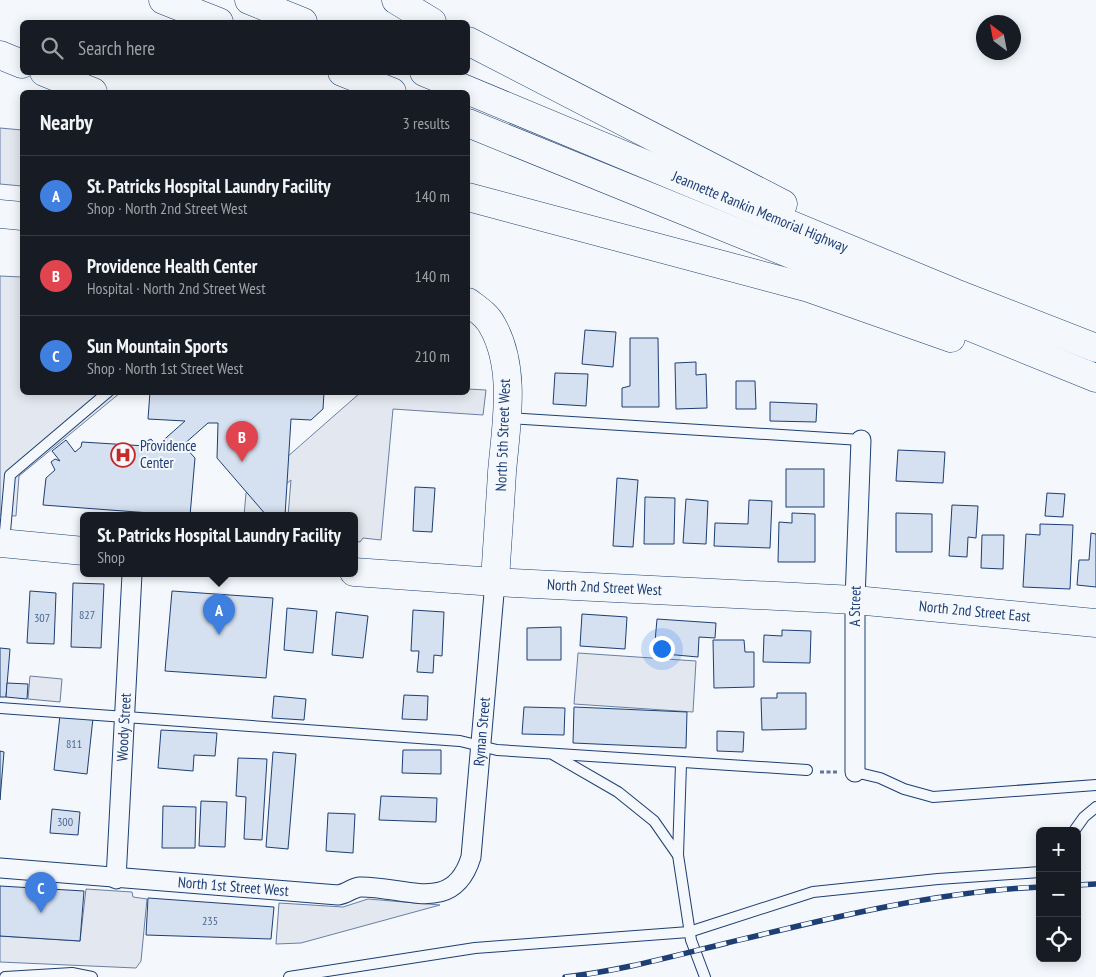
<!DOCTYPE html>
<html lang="en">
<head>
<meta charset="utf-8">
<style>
  body { margin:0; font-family:"PT Sans Narrow",sans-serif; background:#242831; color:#f1f3f6 }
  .controls { position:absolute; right:15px; bottom:15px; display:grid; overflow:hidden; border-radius:8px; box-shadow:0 2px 12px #0003 }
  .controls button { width:45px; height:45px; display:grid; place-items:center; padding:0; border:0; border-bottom:1px solid #363941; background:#171b24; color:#f1f3f6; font:25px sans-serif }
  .compass { position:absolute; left:976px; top:15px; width:45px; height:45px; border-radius:50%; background:#171b24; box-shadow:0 2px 12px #0003; rotate:328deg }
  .you { position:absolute; left:661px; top:648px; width:18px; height:18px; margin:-12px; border:4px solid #fff; border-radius:50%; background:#1a73e8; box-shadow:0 0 0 8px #1a73e833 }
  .badge { display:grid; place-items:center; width:32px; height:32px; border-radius:50%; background:#c62828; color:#fff; font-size:16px; font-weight:700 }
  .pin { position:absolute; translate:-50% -41px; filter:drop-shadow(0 1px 2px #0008) }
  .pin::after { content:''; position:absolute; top:26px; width:18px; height:15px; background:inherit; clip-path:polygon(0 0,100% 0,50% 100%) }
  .popup { position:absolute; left:80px; top:512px; width:278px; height:65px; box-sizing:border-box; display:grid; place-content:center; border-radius:8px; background:#171b24; filter:drop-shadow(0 1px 4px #0005); font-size:16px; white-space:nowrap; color:#9ea1a6 }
  .popup b { font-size:19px; color:#f1f3f6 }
  .popup::after { content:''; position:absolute; left:50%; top:100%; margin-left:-10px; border:10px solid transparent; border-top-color:#171b24 }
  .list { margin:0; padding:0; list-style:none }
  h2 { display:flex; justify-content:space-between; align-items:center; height:65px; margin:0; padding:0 20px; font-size:21px }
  h2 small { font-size:16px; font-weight:400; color:#9ea1a6 }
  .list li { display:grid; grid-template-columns:32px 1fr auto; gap:15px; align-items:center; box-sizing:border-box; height:80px; padding:0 20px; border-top:1px solid #363941 }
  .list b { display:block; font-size:19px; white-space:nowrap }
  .list p { margin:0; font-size:16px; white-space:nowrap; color:#9ea1a6 }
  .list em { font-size:16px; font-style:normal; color:#9ea1a6 }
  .icon { flex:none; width:28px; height:28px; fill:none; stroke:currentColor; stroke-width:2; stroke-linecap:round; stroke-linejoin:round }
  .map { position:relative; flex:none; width:1096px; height:977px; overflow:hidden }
  .search { position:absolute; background:#171b24; box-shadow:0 2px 12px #0003; left:20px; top:20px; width:450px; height:55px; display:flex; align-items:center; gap:12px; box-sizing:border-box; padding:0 18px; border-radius:8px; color:#9ea1a6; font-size:19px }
  .panel { position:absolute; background:#171b24; box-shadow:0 2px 12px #0003; left:20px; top:90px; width:450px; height:305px; border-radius:8px }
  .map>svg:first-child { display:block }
  .parking { fill:#e3e8f0; stroke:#687fa3 }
  .building { fill:#d5e0f0; stroke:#1d3f73 }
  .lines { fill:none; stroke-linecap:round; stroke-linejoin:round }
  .lane-casing { stroke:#1d3f73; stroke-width:12 }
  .street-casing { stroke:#1d3f73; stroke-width:21 }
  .secondary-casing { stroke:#1d3f73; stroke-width:29 }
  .highway-casing { stroke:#1d3f73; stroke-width:29 }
  .path { stroke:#5e769c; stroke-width:3; stroke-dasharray:4 2.5; stroke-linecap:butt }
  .lane { stroke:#f4f7fb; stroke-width:10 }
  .street { stroke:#f4f7fb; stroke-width:19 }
  .secondary { stroke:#f4f7fb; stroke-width:28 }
  .highway { stroke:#f4f7fb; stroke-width:28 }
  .rail-casing { stroke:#1d3f73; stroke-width:5.5 }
  .rail { stroke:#f4f7fb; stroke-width:4; stroke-dasharray:11; stroke-linecap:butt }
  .labels { text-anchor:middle; stroke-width:4; stroke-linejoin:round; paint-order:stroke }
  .number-label { font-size:12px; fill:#4b6792 }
  .street-label { font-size:15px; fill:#1d3f73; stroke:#f4f7fb }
  .poi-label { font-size:15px; fill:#1d3f73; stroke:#f4f7fb; text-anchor:start }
</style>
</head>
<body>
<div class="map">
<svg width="1096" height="977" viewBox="0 0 1096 977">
  <rect width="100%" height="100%" fill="#f4f7fb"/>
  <g class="parking">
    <path d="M0 128 22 130V186L0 184Z"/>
    <path d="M0 276 22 277V392L120 393 19 476 16 516 0 515Z"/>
    <path d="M468 389 486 390 483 415 393 409 381 540 363 538 360 542 354 541V516H288L291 480 264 502 263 516H244L246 493 360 393 468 392Z"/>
    <path d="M578 653 696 661 693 712 574 704Z"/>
    <path d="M30 676 62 679 60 702 28 699Z"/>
    <path d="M86 889 132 892 133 897 147 899 141 961 136 968 0 962V936L80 941Z"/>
    <path d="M368 899 440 905 301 943 276 944 279 903 343 907Z"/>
  </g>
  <g class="building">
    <path d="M585 330 616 332 613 367 582 364Z"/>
    <path d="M630 338H658L659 407H622V388L630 386Z"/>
    <path d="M696 362V375L706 374 707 408 676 409 675 363Z"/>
    <path d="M555 373 588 374 586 406 553 404Z"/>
    <path d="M736 381H755L756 409H736Z"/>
    <path d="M150 392H324L323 409 311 420 291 419 285 516H267L217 458 218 423H208L183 445 195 458 190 516 43 505 46 478 55 470 51 462 55 459 60 461 52 451 66 440 75 452 81 447 82 442 146 446 147 441 151 439 155 444 158 445 185 421 148 419Z"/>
    <path d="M770 402 817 404 816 422 770 421Z"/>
    <path d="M898 450 945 452 943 483 896 481Z"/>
    <rect x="786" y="469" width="38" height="38"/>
    <path d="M617 478 638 480 633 547 613 546Z"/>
    <path d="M415 487 435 488 432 532 413 531Z"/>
    <path d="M1047 493 1065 494 1063 517 1045 516Z"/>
    <path d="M645 497 675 498 674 544H644Z"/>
    <path d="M686 499 708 501 706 544 683 543Z"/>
    <path d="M749 500 772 501 770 548 714 546 715 523 748 524Z"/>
    <path d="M952 505 978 506 976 538 968 537 967 557 949 556Z"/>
    <path d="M792 513 815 514V562H778L779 522 792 523Z"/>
    <path d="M896 513 932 514V552H896Z"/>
    <path d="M1040 524 1073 525 1070 589 1023 587 1026 534 1040 535Z"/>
    <path d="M1091 533 1096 534V587L1077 585 1079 560H1089Z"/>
    <path d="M982 535H1004L1003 569 981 568Z"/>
    <path d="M73 583 104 584 101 648 71 647Z"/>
    <path d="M30 591 56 593 54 644 27 643Z"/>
    <path d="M172 591 273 598 266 678 165 671Z"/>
    <path d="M287 608 317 611 313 653 284 650Z"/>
    <path d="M413 610 444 612 442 656 434 655 433 673 417 672 419 651H411Z"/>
    <path d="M336 612 368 616 363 658 332 655Z"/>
    <path d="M582 614 627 617 625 649 580 646Z"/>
    <path d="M657 619 716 623 715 638 699 637 698 657 654 653Z"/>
    <path d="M561 627V660H527V628Z"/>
    <path d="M782 630 811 631 810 663 763 662 764 635 782 636Z"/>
    <path d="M713 640H744L745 652H754V687L714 688Z"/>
    <path d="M0 648 10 649 6 697H0Z"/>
    <path d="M7 683 28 684 27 699 6 697Z"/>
    <path d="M777 693H806V729L762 730 761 698H777Z"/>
    <path d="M404 695 428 696 427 720 402 719Z"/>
    <path d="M274 696 306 699 304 720 272 718Z"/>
    <path d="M524 707 565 708 564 735 522 734Z"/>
    <path d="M574 707 687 712 686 748 573 743Z"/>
    <path d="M60 715 93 718 87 774 54 770Z"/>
    <path d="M161 730 217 733 215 756 194 755 193 771 158 768Z"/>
    <path d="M717 731 744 732 743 752 717 751Z"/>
    <path d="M403 750H441V774L402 773Z"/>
    <path d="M0 751 4 752 0 800Z"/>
    <path d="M273 752 296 754 288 849 266 847Z"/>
    <path d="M238 758 267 759 262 840 244 839 246 797 236 796Z"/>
    <path d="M381 796 437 798 436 822 379 820Z"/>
    <path d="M201 801 227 802 225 847 199 846Z"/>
    <path d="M163 806 196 807 195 848H162Z"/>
    <path d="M52 809 80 812 78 835 50 833Z"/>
    <path d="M328 813 355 814 353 853 326 851Z"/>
    <path d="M0 886 84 891 80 941 0 936Z"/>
    <path d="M148 898 274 907 271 939 146 935Z"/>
  </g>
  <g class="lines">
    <g class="lane-casing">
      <g id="lane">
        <path d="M507 418 861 440"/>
        <path d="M4 543 10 475 108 392"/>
        <path d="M0 708 460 741 497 750 807 770"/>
        <path d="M554 755 618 792 654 821 677 854"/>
        <path d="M681 764 678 855 691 940 705 977"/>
        <path d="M855 772 880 778 904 789 933 797 1096 785"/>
        <path d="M1074 831 1084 817 1096 807"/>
        <path d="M5 977 72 973 92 977"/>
        <path d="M289 977 475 948 689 932 813 892 938 879 1040 872"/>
      </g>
    </g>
    <g class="street-casing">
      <g id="street">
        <path id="s1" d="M855 772V600L861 440"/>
        <path id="s2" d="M0 868 338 895C346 894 352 888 360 887 404 886 453 916 471 857L495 582"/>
        <path id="s3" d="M116 879 132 574"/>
      </g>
    </g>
    <g class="secondary-casing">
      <g id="secondary">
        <path d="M0 214 22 216"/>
        <path d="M468 302C477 309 487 315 492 325 517 368 506 425 502 472 500 509 497 545 495 582"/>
        <path d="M0 543 84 551"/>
        <path id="s4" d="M354 572 495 582 855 600 1096 623"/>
      </g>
    </g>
    <g class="highway-casing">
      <g id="highway">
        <path d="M163 0 219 22"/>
        <path d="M249 0 303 22"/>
        <path d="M396 0 432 22"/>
        <path d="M468 41 783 204"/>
        <path d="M0 55 22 64"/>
        <path d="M44 72 93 92"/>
        <path d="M342 72 392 92"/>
        <path id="s5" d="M424 72 955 293 1096 348"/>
        <path d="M468 123 1096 378"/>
        <path d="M468 197 809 288 951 338"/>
      </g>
    </g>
    <path class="path" d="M820 772H837"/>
    <use href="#lane" class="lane"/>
    <use href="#street" class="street"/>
    <use href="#secondary" class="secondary"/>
    <use href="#highway" class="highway"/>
    <g class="rail-casing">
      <g id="rail">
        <path d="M1077 885 1096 884"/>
        <path d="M565 977C620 971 673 956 727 943 830 918 934 892 1040 887"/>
      </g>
    </g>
    <use href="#rail" class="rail"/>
  </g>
  <defs>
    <g id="hospital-ring" transform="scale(1.25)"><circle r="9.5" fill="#f4f7fb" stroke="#c62828" stroke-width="1.5"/><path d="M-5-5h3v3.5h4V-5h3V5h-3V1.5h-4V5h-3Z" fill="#c62828"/></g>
  </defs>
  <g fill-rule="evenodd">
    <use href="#hospital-ring" x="123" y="455"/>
  </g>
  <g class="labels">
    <g class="number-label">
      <text x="87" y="619">827</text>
      <text x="42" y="622">307</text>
      <text x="74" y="748">811</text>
      <text x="65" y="826">300</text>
      <text x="210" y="925">235</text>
    </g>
    <g class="street-label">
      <text dy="5" stroke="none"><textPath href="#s5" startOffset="364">Jeannette Rankin Memorial Highway</textPath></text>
      <text transform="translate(503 435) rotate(-88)" y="5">North 5th Street West</text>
      <text dy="5" stroke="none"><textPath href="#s4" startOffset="251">North 2nd Street West</textPath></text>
      <text dy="5" stroke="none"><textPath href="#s1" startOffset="166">A Street</textPath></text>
      <text dy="5" stroke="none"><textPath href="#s4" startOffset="622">North 2nd Street East</textPath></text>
      <text dy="5" stroke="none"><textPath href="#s3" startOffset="152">Woody Street</textPath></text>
      <text dy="5" stroke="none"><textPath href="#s2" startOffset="618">Ryman Street</textPath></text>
      <text dy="5" stroke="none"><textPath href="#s2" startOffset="234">North 1st Street West</textPath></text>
    </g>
    <g class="poi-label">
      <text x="140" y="451">Providence<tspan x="140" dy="17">Center</tspan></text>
    </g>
  </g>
</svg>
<div class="controls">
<button>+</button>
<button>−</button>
<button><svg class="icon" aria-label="locate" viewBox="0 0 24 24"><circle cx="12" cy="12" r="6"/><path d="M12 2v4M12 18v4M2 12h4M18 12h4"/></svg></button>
</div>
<svg class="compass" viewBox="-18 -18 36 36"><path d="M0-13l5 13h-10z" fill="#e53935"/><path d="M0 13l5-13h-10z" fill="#9ea1a6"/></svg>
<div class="you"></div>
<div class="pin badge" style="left:219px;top:635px;background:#3f7fe0">A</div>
<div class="popup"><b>St. Patricks Hospital Laundry Facility</b>Shop</div>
<div class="pin badge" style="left:242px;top:462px;background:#e0444e">B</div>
<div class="pin badge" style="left:41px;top:913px;background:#3f7fe0">C</div>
<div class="search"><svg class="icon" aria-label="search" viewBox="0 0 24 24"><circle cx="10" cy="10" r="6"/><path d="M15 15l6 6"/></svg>Search here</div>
<section class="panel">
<h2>Nearby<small>3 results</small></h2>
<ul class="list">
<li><span class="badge" style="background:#3f7fe0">A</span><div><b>St. Patricks Hospital Laundry Facility</b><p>Shop · North 2nd Street West</p></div><em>140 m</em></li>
<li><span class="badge" style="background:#e0444e">B</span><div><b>Providence Health Center</b><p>Hospital · North 2nd Street West</p></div><em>140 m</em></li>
<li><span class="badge" style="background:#3f7fe0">C</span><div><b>Sun Mountain Sports</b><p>Shop · North 1st Street West</p></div><em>210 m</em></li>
</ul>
</section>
</div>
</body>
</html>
